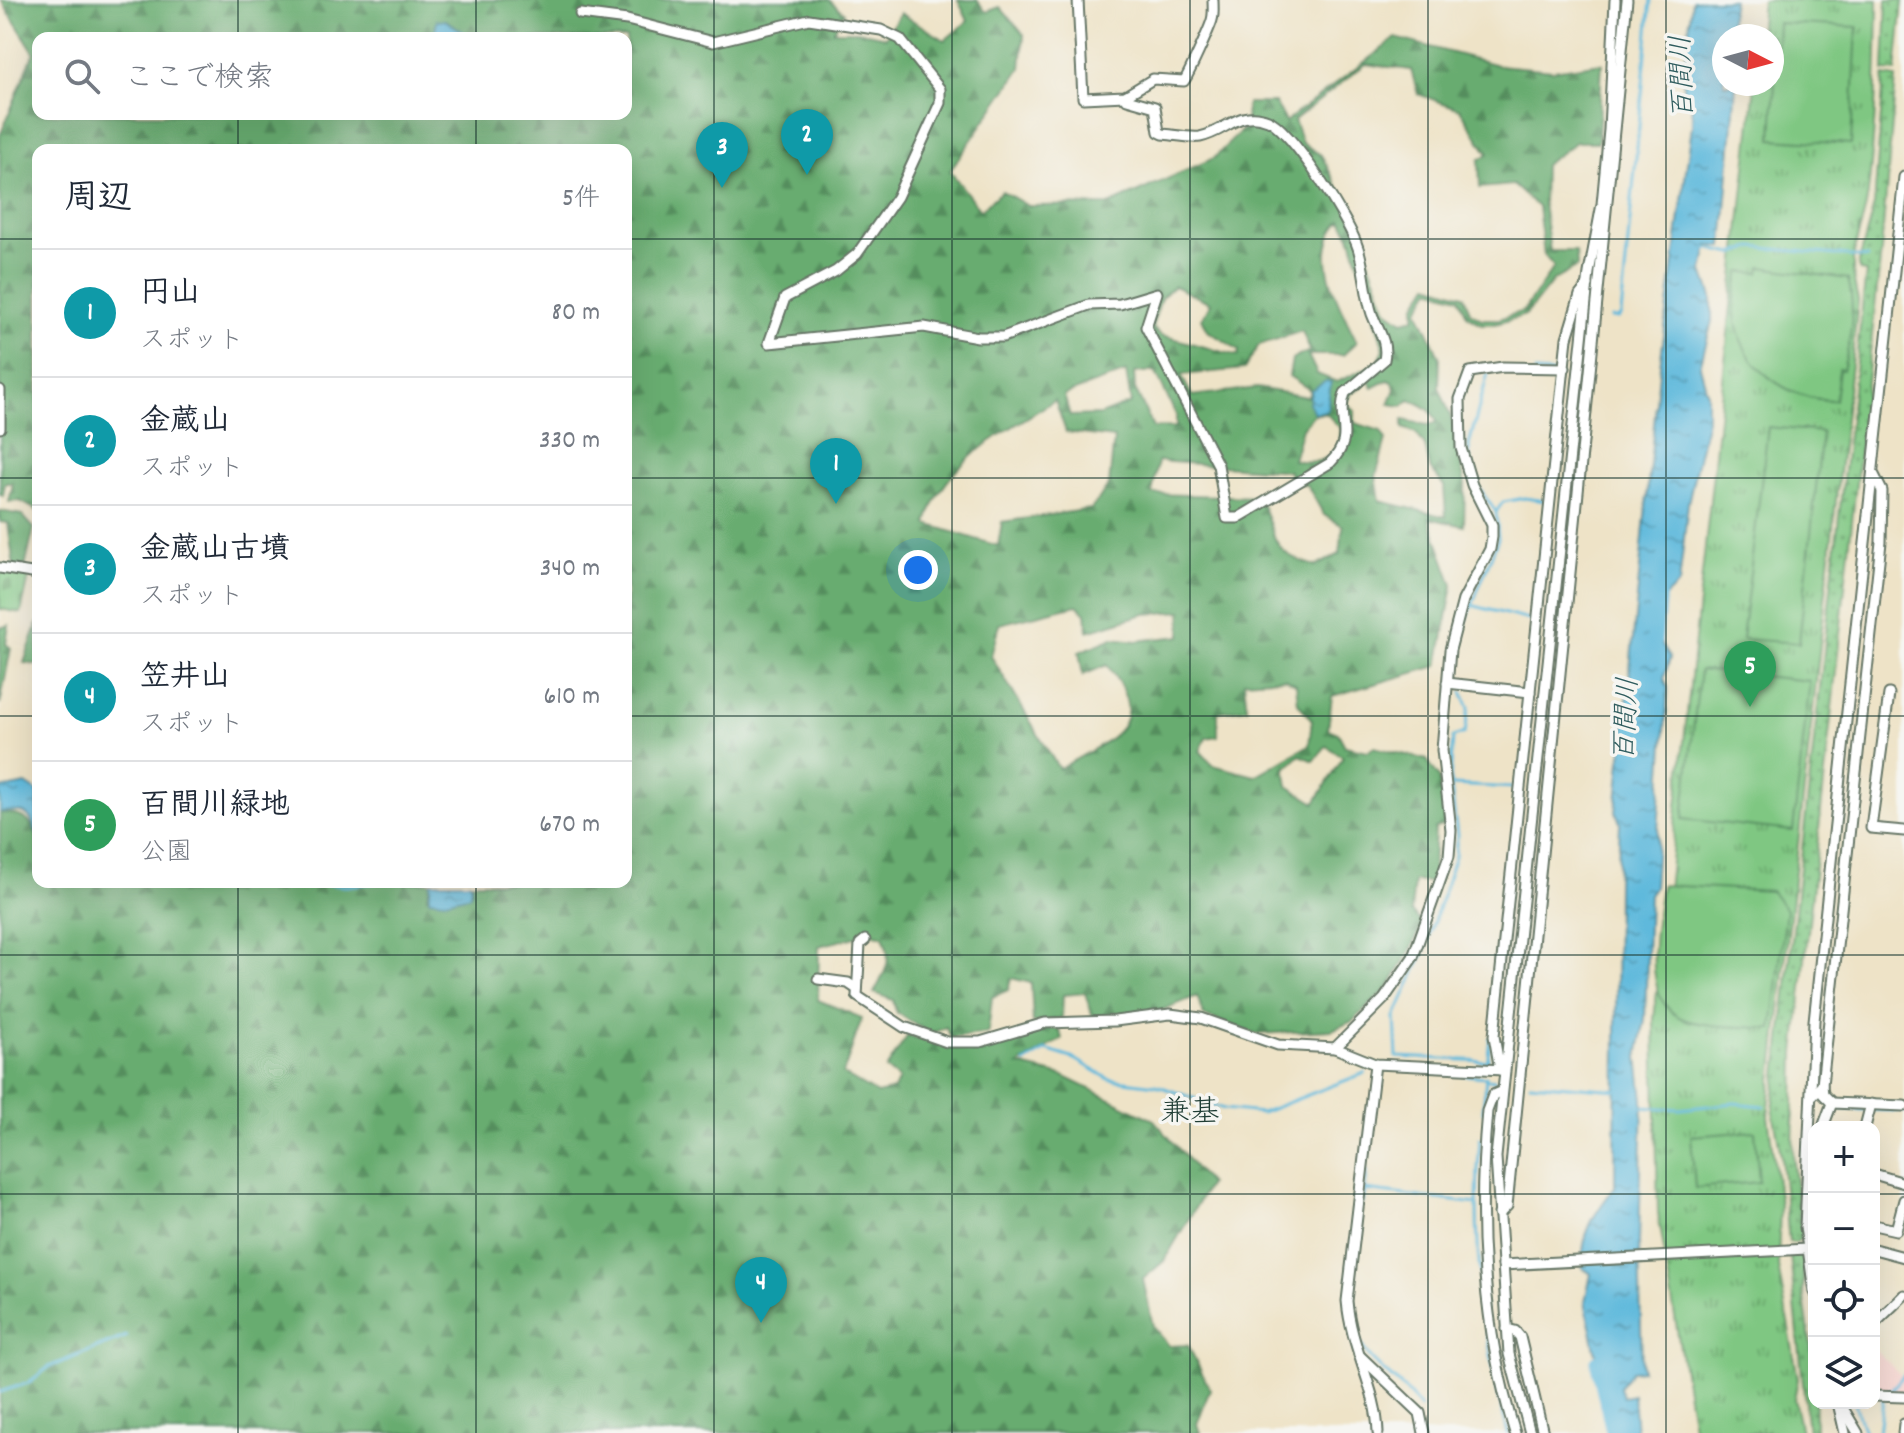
<!DOCTYPE html>
<html lang="ja">
<head>
<meta charset="utf-8">
<style>
  body { margin:0; font-family:Dekko,"Klee One",sans-serif; background:#f6f6f7; color:#1f2937 }
  .controls { position:absolute; right:24px; bottom:24px; display:grid; overflow:hidden; border-radius:16px; box-shadow:0 8px 32px #0002 }
  .controls button { width:72px; height:72px; display:grid; place-items:center; padding:0; border:0; border-bottom:2px solid #e0e1e3; background:#fff; color:#1f2937; font:40px sans-serif }
  .compass { position:absolute; left:1712px; top:24px; width:72px; height:72px; border-radius:50%; background:#fff; box-shadow:0 8px 32px #0002; rotate:96deg }
  .you { position:absolute; left:918px; top:570px; width:28px; height:28px; margin:-20px; border:6px solid #fff; border-radius:50%; background:#1a73e8; box-shadow:0 0 0 12px #1a73e833 }
  .badge { display:grid; place-items:center; width:52px; height:52px; border-radius:50%; background:#111827; color:#fff; font-size:26px; font-weight:700 }
  .pin { position:absolute; translate:-50% -66px; filter:drop-shadow(0 2px 4px #0008) }
  .pin::after { content:''; position:absolute; top:42px; width:28px; height:24px; background:inherit; clip-path:polygon(0 0,100% 0,50% 100%) }
  .list { margin:0; padding:0; list-style:none }
  h2 { display:flex; justify-content:space-between; align-items:center; height:104px; margin:0; padding:0 32px; font-size:34px }
  h2 small { font-size:26px; font-weight:400; color:#747a83 }
  .list li { display:grid; grid-template-columns:52px 1fr auto; gap:24px; align-items:center; box-sizing:border-box; height:128px; padding:0 32px; border-top:2px solid #e0e1e3 }
  .list b { display:block; font-size:30px; white-space:nowrap }
  .list p { margin:0; font-size:26px; white-space:nowrap; color:#747a83 }
  .list em { font-size:26px; font-style:normal; color:#747a83 }
  .icon { flex:none; width:44px; height:44px; fill:none; stroke:currentColor; stroke-width:2; stroke-linecap:round; stroke-linejoin:round }
  .map { position:relative; flex:none; width:1904px; height:1433px; overflow:hidden }
  .search { position:absolute; background:#fff; box-shadow:0 8px 32px #0002; left:32px; top:32px; width:600px; height:88px; display:flex; align-items:center; gap:20px; box-sizing:border-box; padding:0 28px; border-radius:16px; color:#747a83; font-size:30px }
  .panel { position:absolute; background:#fff; box-shadow:0 8px 32px #0002; left:32px; top:144px; width:600px; height:744px; border-radius:16px }
  .map>svg:first-child { display:block }
  .built { fill:#f7d0ca }
  .grass { fill:url(#grass-dots); stroke:#4f825b; stroke-width:2 }
  .forest { fill:url(#forest-firs); stroke:#437452; stroke-width:2; fill-rule:evenodd }
  .cemetery { fill:url(#cemetery-stones); stroke:#4f825b; stroke-width:2 }
  .park { fill:url(#park-tufts); stroke:#4f825b; stroke-width:2 }
  .pitch { fill:#7fc782; stroke:#4f825b; stroke-width:2 }
  .water { fill:url(#water-ripples); stroke:#3e7b88; stroke-width:2 }
  .lines { fill:none; stroke-linecap:round; stroke-linejoin:round }
  .stream { stroke:#5eb9dc; stroke-width:3 }
  .river { stroke:#5eb9dc; stroke-width:16 }
  .minor-casing { stroke:#677767; stroke-width:13 }
  .minor { stroke:#fff; stroke-width:9 }
  .grid { fill:none; stroke:#1f3d34; stroke-width:2; stroke-opacity:0.55 }
  .labels { text-anchor:middle; stroke-width:7; stroke-linejoin:round; paint-order:stroke }
  .water-label { font-size:28px; font-style:italic; fill:#2f5c5e; stroke:#f6f6f2 }
  .quarter-label { font-size:30px; fill:#1f3d34; stroke:#f6f6f2 }
</style>
</head>
<body>
<div class="map">
<svg width="1904" height="1433" viewBox="0 0 1904 1433">
  <defs>
    <pattern id="grass-dots" width="8" height="8" patternUnits="userSpaceOnUse" patternTransform="scale(2)"><rect width="8" height="8" fill="#7fc782"/><path d="M2 2h.1M6 6h.1" fill="none" stroke="#67a36b" stroke-width="1.8" stroke-linecap="round"/></pattern>
    <pattern id="forest-firs" width="22" height="20" patternUnits="userSpaceOnUse" patternTransform="scale(2)"><rect width="22" height="20" fill="#67ac70"/><path d="M5 1l3.5 6h-7zM16 11l3.5 6h-7z" fill="#548d5d"/></pattern>
    <pattern id="cemetery-stones" width="16" height="16" patternUnits="userSpaceOnUse" patternTransform="scale(2)"><rect width="16" height="16" fill="#7fc782"/><path d="M2 7V4a2 2 0 0 1 4 0v3zM10 15v-3a2 2 0 0 1 4 0v3z" fill="#67a36b"/></pattern>
    <pattern id="park-tufts" width="24" height="20" patternUnits="userSpaceOnUse" patternTransform="scale(2)"><rect width="24" height="20" fill="#7fc782"/><path d="M3 7l-1-3M5 7V3M7 7l1-3M15 17l-1-3M17 17v-4M19 17l1-3" fill="none" stroke="#67a36b"/></pattern>
    <pattern id="water-ripples" width="26" height="14" patternUnits="userSpaceOnUse" patternTransform="scale(2)"><rect width="26" height="14" fill="#5eb9dc"/><path d="M2 4q2-2 4 0t4 0M15 11q2-2 4 0t4 0" fill="none" stroke="#4d98b3"/></pattern>
  </defs>
  <rect width="100%" height="100%" fill="#f6f6f2"/>
  <filter id="ink" filterUnits="userSpaceOnUse"><feTurbulence type="fractalNoise" baseFrequency=".0125" numOctaves="2"/><feDisplacementMap in="SourceGraphic" scale="16" xChannelSelector="R" yChannelSelector="G"/><feConvolveMatrix kernelMatrix="1 2 1 2 8 2 1 2 1" color-interpolation-filters="sRGB"/></filter>
  <filter id="wash" filterUnits="userSpaceOnUse"><feTurbulence type="fractalNoise" baseFrequency=".006" numOctaves="4" result="noise"/><feDisplacementMap in="SourceGraphic" scale="32" xChannelSelector="R" yChannelSelector="G"/><feGaussianBlur stdDeviation="1.8" result="paint"/><feColorMatrix in="noise" values="0 0 0 0 0 0 0 0 0 0 0 0 0 0 0 0 0 1.4 0 .05"/><feComposite in="paint" operator="in"/></filter>
  <g filter="url(#wash)">
    <rect width="100%" height="100%" fill="#eee3c7"/>
    <path class="built" d="M1874 1349 1904 1378V1394L1874 1393Z"/>
    <g class="grass">
      <path d="M1887 0H1903L1896 72 1884 71Z"/>
      <path d="M1884 76 1896 78 1881 251 1795 1053 1793 1155 1802 1237 1796 1243 1789 1242 1781 1156 1773 1111 1866 272 1860 271 1858 266 1874 205Z"/>
      <path d="M1797 1253 1804 1258 1803 1292 1814 1367 1815 1433H1808L1790 1254Z"/>
    </g>
    <g class="forest">
      <path d="M1 0H829L844 13 833 31H858L886 37 900 13 945 40 968 21 958 0H977L986 12 1000 7 1024 35 1021 68 950 171 980 210 1002 191 1028 206 1109 205 1214 158 1246 126 1247 103H1275L1285 122 1396 38 1498 65 1553 70 1602 63 1598 142H1576L1544 165 1543 204 1550 251H1576L1577 267 1554 280 1526 315 1496 324H1481L1467 315 1459 297 1431 289 1418 310 1440 358 1439 387 1451 417 1465 484 1464 526 1429 518 1453 585 1438 666 1332 696 1328 729 1338 733 1345 746 1368 751 1374 747 1427 760 1439 777 1445 825 1435 828 1433 867 1437 883 1414 881 1411 912 1422 923 1412 948 1389 987 1353 1021 1332 1030 1257 1034 1204 1016 1197 996 1160 1011 1093 1017 1085 993 1063 995 1062 1018 1033 1023 1031 983 1011 978 1008 990 992 997 988 1033 951 1038 946 1027 931 1034 896 1012 893 1000 874 993C886 971 893 960 883 936L871 933 819 946 818 1000 862 1018 843 1074 877 1094 894 1090 899 1079 886 1069 908 1035 944 1047 981 1051 1048 1026 1060 1031 1062 1039 1019 1065 1063 1076 1154 1120 1209 1184 1164 1261 1143 1279 1153 1326 1169 1346 1188 1345 1210 1389 1197 1424 1200 1433H0V813C46 813 38 848 38 882H431L427 897 472 891 471 882H626V150H38V511L20 501 9 502 13 483H5L3 496 0 494V136L34 52ZM446 20 473 38H626V114H38V38H446L435 32ZM1366 64 1411 70 1418 94 1460 109 1488 154 1479 160 1480 188 1513 185 1538 207 1544 255 1554 267 1523 311 1499 319H1482L1470 312 1464 295 1429 284 1415 306V318L1403 321 1387 310 1352 215 1321 155 1302 143 1294 120ZM1341 220 1350 235 1384 349 1378 363 1337 382 1317 374 1308 355H1343L1357 342C1341 307 1308 254 1341 220ZM1174 286 1211 303 1202 318 1208 331 1239 350 1238 356 1161 335 1152 327 1161 298ZM1302 331 1310 351 1292 359 1289 376 1310 390 1308 397 1257 388 1192 396 1181 375 1244 369 1259 345ZM1155 371 1176 415V427L1153 428 1135 389 1134 373ZM1126 372 1131 403 1100 415 1070 416 1064 395ZM1388 380 1393 382 1395 389 1389 404 1403 406 1410 400C1422 404 1434 410 1437 423L1427 425 1403 420V428L1416 433 1425 446 1430 468 1444 486 1446 517 1380 501 1376 476 1386 440 1381 431 1355 423V411L1347 404 1351 394 1369 381 1373 388ZM1055 400 1066 432 1114 438 1109 485 1091 509 1002 522 998 546 927 524C941 462 1006 432 1055 400ZM1314 414H1327L1341 429 1339 447C1325 464 1313 463 1293 460L1302 428ZM1158 461 1289 471 1290 481 1307 485 1324 515 1343 526 1340 554 1316 566C1266 553 1278 533 1258 497L1152 494ZM1077 605 1086 613 1088 631 1144 614 1182 611 1181 636 1136 641 1113 638 1079 652 1083 675 1107 665C1155 729 1110 738 1059 769L991 656 999 624ZM1284 678 1296 684 1298 703 1312 720 1309 745 1255 776 1213 765 1200 751 1206 738 1218 736V712L1247 708 1244 681ZM1326 746 1343 757 1315 803 1288 786 1285 769 1300 755 1314 761Z"/>
      <path d="M0 511 22 515 34 528 25 568 14 567 8 523 0 522Z"/>
      <path d="M38 622V665L24 663Z"/>
      <path d="M9 625 6 644 11 648 0 705V628Z"/>
    </g>
    <path class="cemetery" d="M0 572 29 577 21 613 0 609Z"/>
    <path class="park" d="M1762 0H1878C1877 64 1876 128 1868 192 1863 240 1844 246 1858 301L1768 1116 1780 1205 1778 1267 1798 1379 1794 1399 1801 1433H1694L1658 1213 1654 1019 1755 84H1772V36H1759Z"/>
    <g class="pitch">
      <path d="M1778 23 1857 27 1851 144 1772 139Z"/>
      <path d="M1761 267 1848 279C1856 308 1851 340 1843 370L1839 369 1835 400C1786 400 1740 366 1735 315 1733 301 1737 286 1740 272L1760 273Z"/>
      <path d="M1768 427 1822 432 1799 643 1742 639Z"/>
      <path d="M1700 670 1810 681 1793 831 1683 819Z"/>
      <path d="M1661 885 1771 891 1786 910 1772 1029C1745 1026 1712 1028 1686 1020 1637 1004 1657 922 1661 885Z"/>
      <path d="M1755 1131 1759 1182 1695 1188 1691 1136Z"/>
    </g>
    <g class="water">
      <path d="M1692 0H1733L1729 27 1733 36H1724V84H1736L1723 247 1708 246 1703 271 1712 297V322L1700 366 1707 392V419L1688 503 1679 584 1651 610 1649 624 1670 658 1664 678 1668 688 1654 887 1649 894 1645 1019 1638 1057 1643 1099 1639 1242 1642 1370 1632 1371 1620 1387 1623 1397 1633 1395 1636 1433H1612L1585 1301 1591 1274 1582 1267C1582 1232 1593 1215 1615 1187L1617 882 1620 823 1616 812 1659 373 1692 126V104L1682 96Z"/>
      <path d="M437 20H445L473 38H446L435 31Z"/>
      <path d="M1326 381 1331 382 1327 411 1314 413 1309 403 1311 390Z"/>
      <path d="M26 784 38 792V835C28 812 29 810 0 812V789Z"/>
      <path d="M431 882H471L470 895 445 901 429 899Z"/>
    </g>
    <g class="lines">
      <g class="stream">
        <path d="M1706 248 1733 254 1753 247 1868 258"/>
        <path d="M1611 318 1618 319 1621 315 1651 0"/>
        <path d="M1564 334 1566 314 1569 313"/>
        <path d="M1535 372 1560 374"/>
        <path d="M1470 466 1469 445 1488 373"/>
        <path d="M1496 512 1503 502 1525 498 1546 501"/>
        <path d="M1471 605 1533 621"/>
        <path d="M1458 678 1459 647 1465 623 1498 539 1496 512 1476 484"/>
        <path d="M1462 692 1469 707 1465 733 1453 737 1450 780 1457 835 1455 856 1424 952 1395 1017 1397 1057 1488 1061"/>
        <path d="M1451 785 1516 788"/>
        <path d="M307 882 345 886 378 882"/>
        <path d="M1025 1063 1046 1050 1075 1059 1109 1079 1156 1085 1224 1109 1261 1113 1365 1073"/>
        <path d="M1487 1065 1490 1038"/>
        <path d="M1426 1071 1485 1077"/>
        <path d="M1486 1079 1495 1080"/>
        <path d="M1530 1083 1618 1090"/>
        <path d="M1640 1107 1680 1109 1734 1103 1764 1106"/>
        <path d="M1841 1109 1904 1111"/>
        <path d="M1483 1112 1486 1076"/>
        <path d="M1480 1139C1471 1240 1483 1335 1508 1433"/>
        <path d="M1367 1171 1365 1190 1477 1204"/>
        <path d="M1363 1203 1365 1190"/>
        <path d="M1353 1290 1356 1326"/>
        <path d="M1359 1341C1373 1369 1404 1382 1420 1408"/>
        <path d="M0 1392 28 1383 49 1367 127 1336"/>
        <path d="M1888 1393 1904 1375"/>
        <path d="M1855 1403 1864 1433"/>
        <path d="M1879 1433 1883 1399"/>
      </g>
      <g class="river">
        <path d="M1653 651 1659 586"/>
        <path d="M1598 1362 1614 1433"/>
      </g>
    </g>
  </g>
  <g filter="url(#ink)">
    <g class="lines">
      <g class="minor-casing">
        <g id="minor">
          <path d="M1078 0 1083 98 1125 96 1153 79 1184 81C1187 78 1210 28 1212 20 1214 14 1213 6 1213 0"/>
          <path d="M580 14 627 20 713 42 809 19 881 30 900 39 940 89V103L897 197 857 254 836 271 785 298 769 343 924 327 978 337H1003L1089 305 1120 304 1157 293 1146 327 1218 465 1227 518H1238L1330 463C1357 436 1335 422 1345 393L1384 360C1388 342 1378 330 1372 314 1365 293 1365 269 1358 248 1350 222 1291 129 1268 120 1239 108 1226 132 1200 137 1189 138 1174 135 1163 134L1159 132 1155 107 1127 99 1125 96"/>
          <path d="M0 390V428"/>
          <path d="M0 568 38 574"/>
          <path d="M1447 683 1530 692"/>
          <path d="M1889 694 1871 828 1904 831"/>
          <path d="M865 940 860 944 857 996 904 1027 947 1042H980L1045 1023 1115 1021 1170 1014 1201 1018 1278 1045 1335 1048 1375 1064 1504 1070"/>
          <path d="M818 979 848 983 857 989"/>
          <path d="M1335 1048 1384 999 1413 957 1449 856 1451 830 1442 750 1450 650 1463 600 1490 549 1492 537V525L1472 485 1461 448 1460 399 1470 372 1503 367 1565 368"/>
          <path d="M1375 1064 1347 1301C1351 1349 1377 1389 1378 1433"/>
          <path d="M1500 1070 1494 1036 1567 338 1580 295 1588 285"/>
          <path d="M1822 1085 1823 1094 1832 1103 1823 1127"/>
          <path d="M1502 1091 1493 1095 1487 1111C1477 1221 1482 1327 1515 1433"/>
          <path d="M1813 1095 1822 1085 1881 542 1882 491 1874 475"/>
          <path d="M1832 1103 1904 1106"/>
          <path d="M1865 1127 1871 1104"/>
          <path d="M1874 1174 1904 1183"/>
          <path d="M1499 1214 1507 1206 1627 0"/>
          <path d="M1874 1225 1896 1230 1904 1200"/>
          <path d="M1874 1249 1904 1257"/>
          <path d="M1503 1265 1807 1249"/>
          <path d="M1814 1292 1805 1227 1814 1021 1904 177"/>
          <path d="M1874 1324 1904 1295"/>
          <path d="M1507 1329 1515 1331 1520 1337 1543 1433"/>
          <path d="M1359 1355 1420 1413 1424 1433"/>
          <path d="M1874 1396 1904 1397"/>
          <path d="M1838 1403 1845 1433"/>
          <path d="M1840 1403 1858 1433"/>
          <path d="M1530 1433 1509 1354 1496 1157 1589 273 1602 204 1609 130 1615 0"/>
          <path d="M1903 1433 1904 1424"/>
        </g>
      </g>
      <use href="#minor" class="minor"/>
    </g>
  </g>
  <path class="grid" d="M238 0V38M476 0V38M714 0V1433M952 0V1433M1190 0V1433M1428 0V1433M1666 0V1433M238 114V150M476 114V150M0 239H38M626 239H1904M0 478H38M626 478H1904M0 716H38M626 716H1904M238 882V1433M476 882V1433M0 955H1904M0 1194H1814M1874 1194H1904"/>
  <g class="labels">
    <g class="water-label">
      <text transform="translate(1680 77) rotate(-92)" y="10">百間川</text>
      <text transform="translate(1624 719) rotate(-87)" y="10">百間川</text>
    </g>
    <g class="quarter-label">
      <text x="1190" y="1120">兼基</text>
    </g>
  </g>
</svg>
<div class="controls">
<button>+</button>
<button>−</button>
<button><svg class="icon" aria-label="locate" viewBox="0 0 24 24"><circle cx="12" cy="12" r="6"/><path d="M12 2v4M12 18v4M2 12h4M18 12h4"/></svg></button>
<button><svg class="icon" aria-label="layers" viewBox="0 0 24 24"><path d="M12 4l9 5-9 5-9-5zM3 14l9 5 9-5"/></svg></button>
</div>
<svg class="compass" viewBox="-18 -18 36 36"><path d="M0-13l5 13h-10z" fill="#e53935"/><path d="M0 13l5-13h-10z" fill="#747a83"/></svg>
<div class="you"></div>
<div class="pin badge" style="left:836px;top:504px;background:#0f9aa8">1</div>
<div class="pin badge" style="left:807px;top:175px;background:#0f9aa8">2</div>
<div class="pin badge" style="left:722px;top:188px;background:#0f9aa8">3</div>
<div class="pin badge" style="left:761px;top:1323px;background:#0f9aa8">4</div>
<div class="pin badge" style="left:1750px;top:707px;background:#2e9e5b">5</div>
<div class="search"><svg class="icon" aria-label="search" viewBox="0 0 24 24"><circle cx="10" cy="10" r="6"/><path d="M15 15l6 6"/></svg>ここで検索</div>
<section class="panel">
<h2>周辺<small>5件</small></h2>
<ul class="list">
<li><span class="badge" style="background:#0f9aa8">1</span><div><b>円山</b><p>スポット</p></div><em>80 m</em></li>
<li><span class="badge" style="background:#0f9aa8">2</span><div><b>金蔵山</b><p>スポット</p></div><em>330 m</em></li>
<li><span class="badge" style="background:#0f9aa8">3</span><div><b>金蔵山古墳</b><p>スポット</p></div><em>340 m</em></li>
<li><span class="badge" style="background:#0f9aa8">4</span><div><b>笠井山</b><p>スポット</p></div><em>610 m</em></li>
<li><span class="badge" style="background:#2e9e5b">5</span><div><b>百間川緑地</b><p>公園</p></div><em>670 m</em></li>
</ul>
</section>
</div>
</body>
</html>
